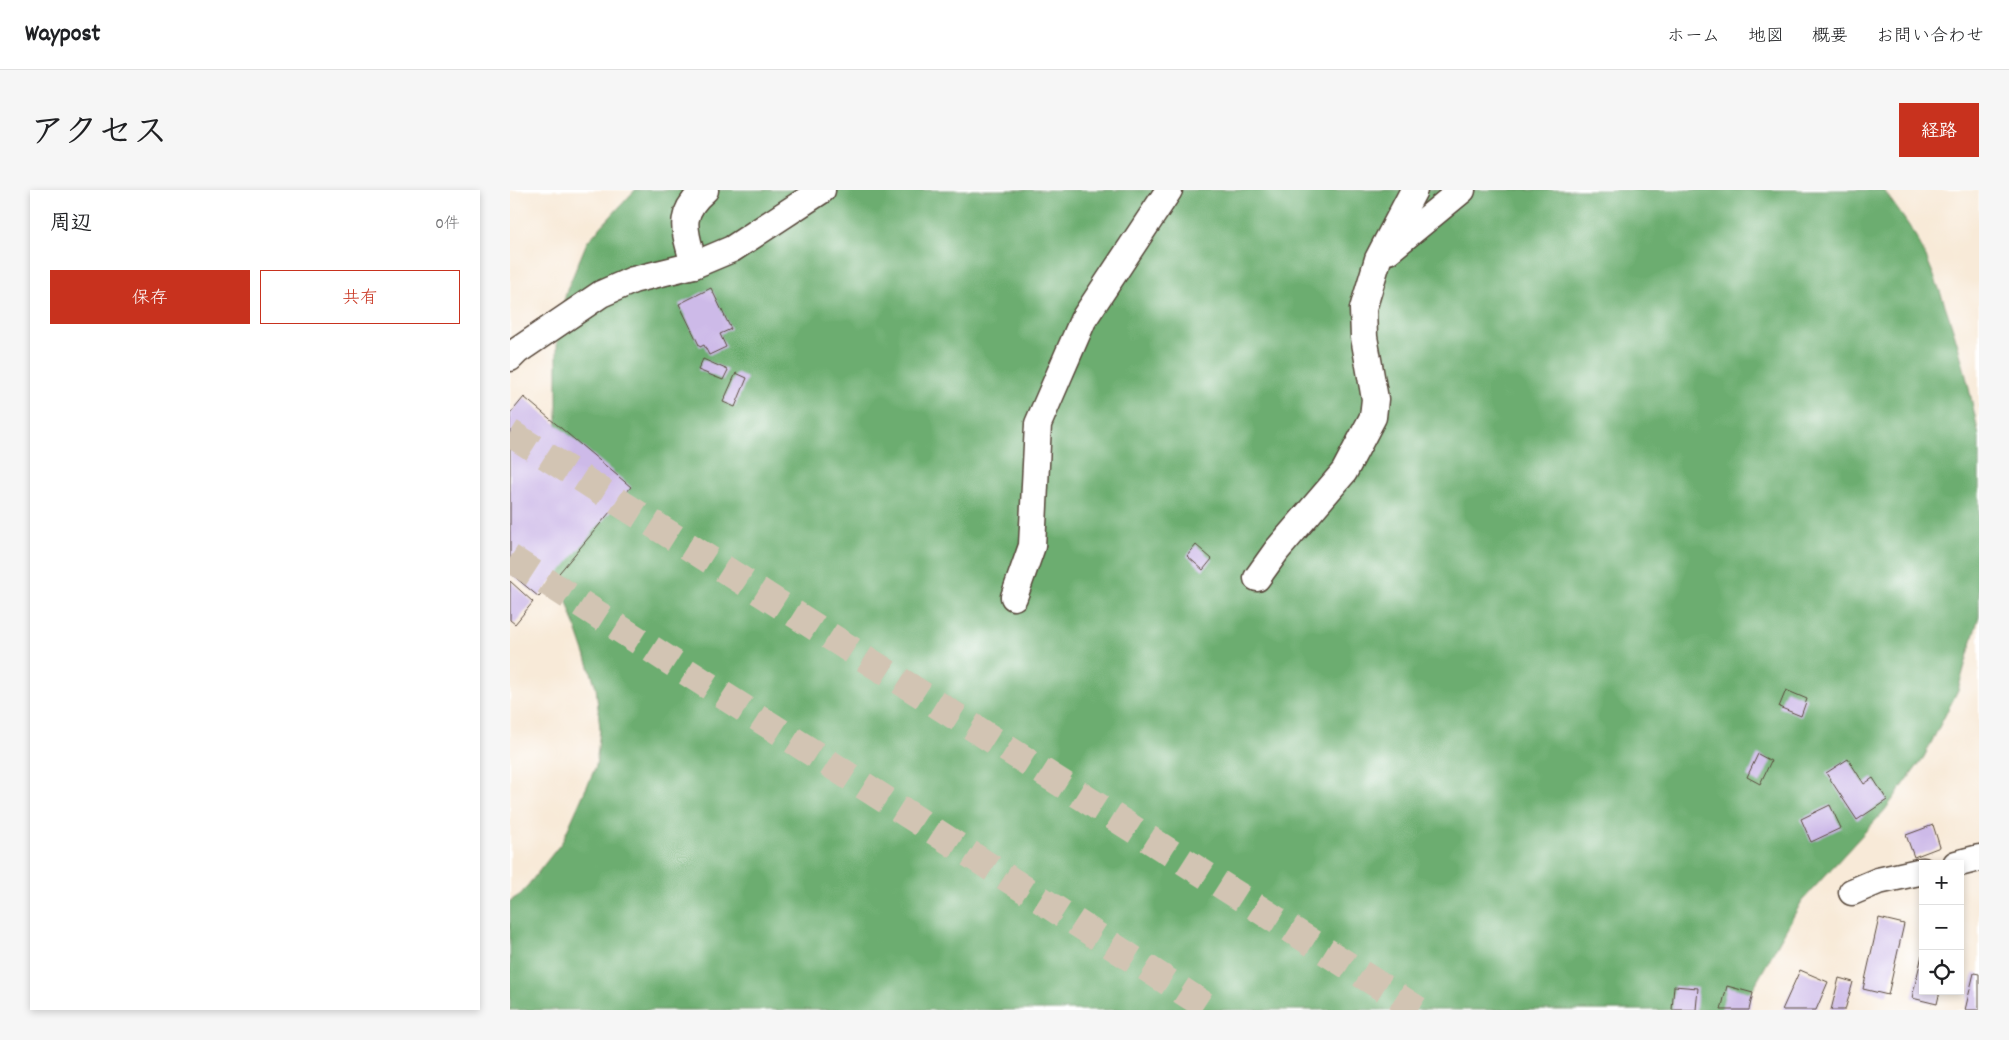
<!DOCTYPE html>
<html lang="ja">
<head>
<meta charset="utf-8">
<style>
  body { margin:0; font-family:Dekko,"Klee One",sans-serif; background:#f6f6f6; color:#202124 }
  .controls { position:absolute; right:15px; bottom:15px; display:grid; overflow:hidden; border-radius:0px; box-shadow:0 2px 8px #0003 }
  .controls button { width:45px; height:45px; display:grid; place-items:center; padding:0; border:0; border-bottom:1px solid #e0e0e0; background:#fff; color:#202124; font:25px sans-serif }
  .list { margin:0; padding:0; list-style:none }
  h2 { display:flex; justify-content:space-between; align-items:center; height:65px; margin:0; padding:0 20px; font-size:21px }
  h2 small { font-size:16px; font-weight:400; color:#757577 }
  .actions { display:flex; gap:10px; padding:15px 20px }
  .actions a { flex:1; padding:11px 0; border:1px solid #c8321e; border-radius:0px; text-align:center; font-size:18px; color:#c8321e }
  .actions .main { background:#c8321e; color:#fff }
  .icon { flex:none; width:28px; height:28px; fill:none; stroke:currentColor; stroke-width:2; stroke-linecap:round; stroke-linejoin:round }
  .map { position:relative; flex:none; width:1469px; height:820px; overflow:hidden; border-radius:0px }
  header { display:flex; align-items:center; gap:30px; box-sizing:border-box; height:70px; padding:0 25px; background:#fff; border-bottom:1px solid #e0e0e0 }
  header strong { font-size:24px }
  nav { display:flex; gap:28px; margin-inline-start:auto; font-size:18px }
  .intro { display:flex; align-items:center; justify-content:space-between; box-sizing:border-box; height:120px; padding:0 30px }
  h1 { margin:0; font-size:35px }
  .button { padding:12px 22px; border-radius:0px; background:#c8321e; color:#fff; font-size:18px; font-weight:700 }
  main { display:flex; gap:30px; padding:0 30px }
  aside { flex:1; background:#fff; border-radius:0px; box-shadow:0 2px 8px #0003 }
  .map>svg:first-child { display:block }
  .forest { fill:#6cad70; stroke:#546c47 }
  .building { fill:#cdbae8 }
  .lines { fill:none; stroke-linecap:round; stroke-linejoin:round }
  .highway-tunnel { stroke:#d2c4b3; stroke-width:28; stroke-dasharray:28 14; stroke-linecap:butt }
  .minor-casing { stroke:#57473a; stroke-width:29 }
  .minor { stroke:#fff; stroke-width:26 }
</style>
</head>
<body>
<header>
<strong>Waypost</strong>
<nav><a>ホーム</a><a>地図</a><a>概要</a><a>お問い合わせ</a></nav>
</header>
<div class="intro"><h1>アクセス</h1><a class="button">経路</a></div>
<main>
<aside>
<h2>周辺<small>0件</small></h2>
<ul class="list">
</ul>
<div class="actions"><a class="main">保存</a><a>共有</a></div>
</aside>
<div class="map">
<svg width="1469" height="820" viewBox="0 0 1469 820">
  <rect width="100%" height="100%" fill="#fff"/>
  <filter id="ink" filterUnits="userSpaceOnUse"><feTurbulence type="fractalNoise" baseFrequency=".02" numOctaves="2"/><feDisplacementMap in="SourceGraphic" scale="10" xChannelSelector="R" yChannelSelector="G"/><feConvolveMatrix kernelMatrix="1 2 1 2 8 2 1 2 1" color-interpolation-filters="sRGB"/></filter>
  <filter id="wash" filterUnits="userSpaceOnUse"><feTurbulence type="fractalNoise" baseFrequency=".0096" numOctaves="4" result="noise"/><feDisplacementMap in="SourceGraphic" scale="20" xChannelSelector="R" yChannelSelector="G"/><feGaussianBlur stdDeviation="1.12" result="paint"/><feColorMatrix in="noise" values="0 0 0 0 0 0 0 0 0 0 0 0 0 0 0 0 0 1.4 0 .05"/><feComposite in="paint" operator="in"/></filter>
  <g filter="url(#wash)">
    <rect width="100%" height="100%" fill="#f8ead8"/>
    <path class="forest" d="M125 0H1374C1386 18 1400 35 1410 54 1439 115 1457 181 1469 247V426L1448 500 1414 567 1375 620 1292 711 1231 820H0V711L11 704 52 652 86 576 90 539 86 497 38 356 41 286 47 232V136L57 100 77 52Z"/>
    <g id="blocks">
      <g class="building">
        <path d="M201 98 221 139 210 144 216 157 199 165 194 155 190 157 169 114Z"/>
        <path d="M193 169 218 180 213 190 188 180Z"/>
        <path d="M226 183 237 188 225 217 213 212Z"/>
        <path d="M14 207 121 297 29 407 0 383V224Z"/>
        <path d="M686 355 702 369 693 380 677 366Z"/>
        <path d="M0 391 23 412 5 434 0 430Z"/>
        <path d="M1276 500 1297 509 1291 526 1269 517Z"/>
        <path d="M1248 564 1261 571 1250 594 1237 587Z"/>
        <path d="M1338 569 1354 594 1363 588 1377 610 1347 630 1316 583Z"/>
        <path d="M1320 615 1331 638 1301 652 1291 629Z"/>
        <path d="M1423 635 1430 657 1404 667 1396 645Z"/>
        <path d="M1369 728 1394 734 1378 805 1353 799Z"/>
        <path d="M1412 765 1413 801H1430L1427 814 1402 808Z"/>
        <path d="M1290 780 1318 792 1306 820H1272Z"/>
        <path d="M1464 783 1469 784V820H1455Z"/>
        <path d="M1329 788 1343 792 1335 820H1321Z"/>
        <path d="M1164 796 1188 798 1186 820H1162Z"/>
        <path d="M1217 796 1243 803 1239 820H1211Z"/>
      </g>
    </g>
  </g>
  <g filter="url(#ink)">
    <use href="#blocks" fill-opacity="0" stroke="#57473a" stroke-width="1"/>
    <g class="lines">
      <g class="highway-tunnel">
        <path d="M0 243 908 820"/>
        <path d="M0 368 702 820"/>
      </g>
      <g class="minor-casing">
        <g id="minor">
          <path d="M878 61 952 0"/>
          <path d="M184 75C176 42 165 26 195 0"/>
          <path d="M0 168 7 161 91 104 123 90 184 75 222 59 312 0"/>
          <path d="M747 388 767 360 834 282 863 227 865 209 854 147 853 119 868 69 904 0"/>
          <path d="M504 407 522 356 528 234 573 130 659 0"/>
          <path d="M1446 674 1469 668"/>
          <path d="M1342 702 1368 691 1413 681"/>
        </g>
      </g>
      <use href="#minor" class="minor"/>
    </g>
  </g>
</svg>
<div class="controls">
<button>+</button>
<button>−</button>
<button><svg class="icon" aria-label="locate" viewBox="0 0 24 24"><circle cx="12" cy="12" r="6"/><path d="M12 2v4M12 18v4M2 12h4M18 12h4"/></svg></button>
</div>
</div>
</main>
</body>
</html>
